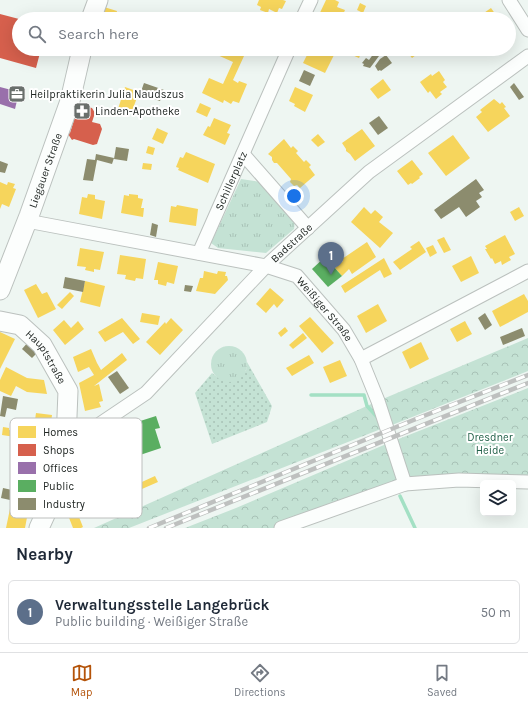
<!DOCTYPE html>
<html lang="en">
<head>
<meta charset="utf-8">
<style>
  body { margin:0; font-family:Karla,sans-serif; background:#f2f2f3; color:#1f2937 }
  .controls { position:absolute; right:12px; bottom:12px; display:grid; overflow:hidden; border-radius:6px; box-shadow:0 4px 16px #0002 }
  .controls button { width:36px; height:36px; display:grid; place-items:center; padding:0; border:0; border-bottom:1px solid #e0e1e3; background:#fff; color:#1f2937; font:20px sans-serif }
  .you { position:absolute; left:294px; top:196px; width:14px; height:14px; margin:-10px; border:3px solid #fff; border-radius:50%; background:#1a73e8; box-shadow:0 0 0 6px #1a73e833 }
  .badge { display:grid; place-items:center; width:26px; height:26px; border-radius:50%; background:#b45309; color:#fff; font-size:13px; font-weight:700 }
  .pin { position:absolute; translate:-50% -33px; filter:drop-shadow(0 1px 2px #0008) }
  .pin::after { content:''; position:absolute; top:21px; width:14px; height:12px; background:inherit; clip-path:polygon(0 0,100% 0,50% 100%) }
  .list { margin:0; padding:0; list-style:none }
  h2 { display:flex; justify-content:space-between; align-items:center; height:52px; margin:0; padding:0 16px; font-size:17px }
  h2 small { font-size:13px; font-weight:400; color:#747a83 }
  .list li { display:grid; grid-template-columns:26px 1fr auto; gap:12px; align-items:center; box-sizing:border-box; height:64px; margin:0 8px 8px; padding:0 8px; border:1px solid #e0e1e3; border-radius:6px }
  .list b { display:block; font-size:15px; white-space:nowrap }
  .list p { margin:0; font-size:13px; white-space:nowrap; color:#747a83 }
  .list em { font-size:13px; font-style:normal; color:#747a83 }
  .icon { flex:none; width:22px; height:22px; fill:none; stroke:currentColor; stroke-width:2; stroke-linecap:round; stroke-linejoin:round }
  .map { position:relative; flex:none; width:528px; height:528px; overflow:hidden }
  .search { position:absolute; background:#fff; box-shadow:0 4px 16px #0002; left:12px; right:12px; top:12px; height:44px; display:flex; align-items:center; gap:10px; box-sizing:border-box; padding:0 14px; border-radius:22px; color:#747a83; font-size:15px }
  .sheet { height:124px; background:#fff }
  nav { display:flex; justify-content:space-around; align-items:center; box-sizing:border-box; height:56px; border-top:1px solid #e0e1e3; background:#fff; font-size:11px; color:#747a83 }
  nav a { display:grid; justify-items:center; gap:2px }
  nav .on { color:#b45309 }
  .map>svg:first-child { display:block }
  .grass { fill:url(#grass-dots) }
  .forest { fill:url(#forest-crowns) }
  .park { fill:url(#park-tufts) }
  .homes { fill:#f6d55c }
  .shops { fill:#d6604d }
  .offices { fill:#9970ab }
  .public { fill:#5aae61 }
  .industry { fill:#8c8c6e }
  .lines { fill:none; stroke-linecap:round; stroke-linejoin:round }
  .stream { stroke:#a3e0c4; stroke-width:3.5 }
  .street-casing { stroke:#bbc1be; stroke-width:15 }
  .secondary-casing { stroke:#bbc1be; stroke-width:21 }
  .street { stroke:#fcfefd; stroke-width:13 }
  .secondary { stroke:#fcfefd; stroke-width:19 }
  .rail-casing { stroke:#bec0bf; stroke-width:4.5 }
  .rail { stroke:#fff; stroke-width:3; stroke-dasharray:9; stroke-linecap:butt }
  .labels { text-anchor:middle; stroke-width:4; stroke-linejoin:round; paint-order:stroke }
  .poi-label { font-size:11px; fill:#212724; stroke:#fff; text-anchor:start }
  .street-label { font-size:11px; fill:#212724; stroke:#fff }
  .park-label { font-size:11px; fill:#226149; stroke:#fff }
  .key { fill:#fff; stroke:#bcbebd; stroke-width:1 }
  .key-label { font-size:11px; fill:#212724 }
</style>
</head>
<body>
<div class="map">
<svg width="528" height="528" viewBox="0 0 528 528">
  <defs>
    <pattern id="grass-dots" width="8" height="8" patternUnits="userSpaceOnUse"><rect width="8" height="8" fill="#c4e2d4"/><path d="M2 2h.1M6 6h.1" fill="none" stroke="#a8c2b6" stroke-width="1.8" stroke-linecap="round"/></pattern>
    <pattern id="forest-crowns" width="20" height="18" patternUnits="userSpaceOnUse"><rect width="20" height="18" fill="#c4e2d4"/><path d="M2 6a3 3 0 1 1 6 0M12 15a3 3 0 1 1 6 0" fill="none" stroke="#a8c2b6"/></pattern>
    <pattern id="park-tufts" width="24" height="20" patternUnits="userSpaceOnUse"><rect width="24" height="20" fill="#c4e2d4"/><path d="M3 7l-1-3M5 7V3M7 7l1-3M15 17l-1-3M17 17v-4M19 17l1-3" fill="none" stroke="#a8c2b6"/></pattern>
  </defs>
  <rect width="100%" height="100%" fill="#eef6f2"/>
  <path class="grass" d="M247 362 272 406 267 422 212 444 195 393 212 373 217 377 246 371Z"/>
  <path class="forest" d="M528 338V371L387 427 391 442 528 388V482L404 484 280 528H185L236 508 391 442 386 427 129 528H94L378 401Z"/>
  <g class="park">
    <path d="M241 179 261 182 295 220 294 229 266 253 218 248 211 243Z"/>
    <circle cx="229" cy="364" r="18"/>
  </g>
  <g class="homes">
    <path d="M259 0H283L286 1 282 9 279 8 277 13 269 9 268 13 260 10 261 7 257 5Z"/>
    <path d="M326 0H335L339 2 337 7 345 10 341 19H317Z"/>
    <path d="M360 3 366 6 363 13 357 10Z"/>
    <path d="M104 7 117 11 115 19H100Z"/>
    <path d="M491 8 496 15 490 19H483L481 15Z"/>
    <path d="M204 49H229L244 56 233 80 238 83 239 81 247 84 239 103 233 101 231 104 224 100 223 103 202 93 209 78 223 84 233 62Z"/>
    <path d="M310 49H322L334 55 325 73 303 63Z"/>
    <path d="M344 49H366L367 50 365 54 361 53 359 58 343 51Z"/>
    <path d="M405 49H424L412 58Z"/>
    <path d="M439 71 445 80 443 82 447 87 440 92 442 94 436 99 430 91 428 93 420 82 431 74 432 76Z"/>
    <path d="M383 79 391 90 378 99 370 89Z"/>
    <path d="M125 87 139 92 131 114 118 109Z"/>
    <path d="M295 87 313 95 305 112 294 106 295 104 289 101Z"/>
    <path d="M494 99 500 104 502 102 506 107 504 108 510 116 488 132 476 117 482 112 480 110Z"/>
    <path d="M200 103 211 108 207 117 196 112Z"/>
    <path d="M214 118 231 125 227 133 230 134 225 145 203 135 208 126 210 127Z"/>
    <path d="M157 128 168 133 163 144 152 139Z"/>
    <path d="M362 129 375 146 355 161 350 154 346 151V149L342 143Z"/>
    <path d="M318 134 325 142 318 147 311 140Z"/>
    <path d="M453 135 470 158 446 176 428 153Z"/>
    <path d="M284 139 291 148 293 146 298 151 296 153 304 162 306 160 311 165 309 167 315 175 300 188 297 185 294 186 290 182 291 179 277 163H274L272 160V157L268 154Z"/>
    <path d="M148 146 155 148 153 155 146 153Z"/>
    <path d="M186 152 215 164 208 183 178 170 179 168 176 167 180 157 183 158Z"/>
    <path d="M412 160 423 174 419 177 420 178 412 184 411 183 408 185 397 171Z"/>
    <path d="M143 163 152 164 151 170 142 169Z"/>
    <path d="M0 182 7 185 8 182 15 184 13 188 16 189 9 207 2 204 0 209Z"/>
    <path d="M88 194 95 195V199L105 201 102 219 79 214 82 197 87 198Z"/>
    <path d="M129 194 138 195V198L143 199 141 208H144L143 217 121 213 124 195 129 196Z"/>
    <path d="M177 205 198 209 196 226 169 222 171 206 176 207Z"/>
    <path d="M364 207 371 214 375 210 383 217 379 222 393 233 380 248 351 222Z"/>
    <path d="M519 207 524 216 515 221 510 212Z"/>
    <path d="M505 235 515 254 509 257 511 260 502 265 501 261 495 264 492 258 491 259 485 249H487L485 246Z"/>
    <path d="M444 237 451 250 444 253 437 240Z"/>
    <path d="M419 241 426 252 400 270 393 262 412 249 410 247Z"/>
    <path d="M367 242 376 257 352 274 349 269 342 276 335 268 343 261 342 259Z"/>
    <path d="M433 245 437 253 430 257 426 248Z"/>
    <path d="M80 248 104 252 100 270 94 269V272L85 270 86 267 77 266Z"/>
    <path d="M120 255 146 259 143 279 136 278 135 281 125 279 126 275 117 274Z"/>
    <path d="M471 256 479 273 461 282 452 266Z"/>
    <path d="M384 258 392 274 384 278 380 270 345 293 341 286Z"/>
    <path d="M158 262 178 266 174 284 167 282 166 286 158 284V280H154Z"/>
    <path d="M204 271 217 274 218 271 226 272 225 276H227L228 280 215 294 196 291 200 278H203Z"/>
    <path d="M85 281 105 286 100 307 80 302Z"/>
    <path d="M36 284 42 294 47 292 56 309 38 318 24 290Z"/>
    <path d="M270 288 284 300 277 308 274 304 266 313 256 304Z"/>
    <path d="M70 292 74 296 62 309 57 305Z"/>
    <path d="M524 294 528 301V312L500 327 492 311Z"/>
    <path d="M378 304 387 321 366 333 357 316Z"/>
    <path d="M142 313 160 316 158 325 140 322Z"/>
    <path d="M310 317 334 343 322 353 299 326Z"/>
    <path d="M122 318 140 339 133 344 123 332 105 342 98 332Z"/>
    <path d="M171 318 183 330 160 355 146 342 165 322 166 324Z"/>
    <path d="M64 320 71 328 78 321 84 329 65 345 53 330Z"/>
    <path d="M465 321 472 334 457 342 450 329Z"/>
    <path d="M285 327 288 331 281 337 278 333Z"/>
    <path d="M0 332 15 339 0 369Z"/>
    <path d="M303 333 307 338 293 349 289 345Z"/>
    <path d="M421 342 429 359 410 369 402 352Z"/>
    <path d="M91 349 97 363 101 370 122 353 127 360 94 386 99 384 103 401 99 402 101 407 85 411 79 383 94 375 89 367 78 372 73 357Z"/>
    <path d="M309 355 314 363 292 376 286 368Z"/>
    <path d="M340 360 347 376 330 383 323 367Z"/>
    <path d="M6 367 27 378 44 380 47 394 27 392 16 386 11 396 0 391V380Z"/>
    <path d="M36 413 52 415 49 437 33 434Z"/>
    <path d="M3 427 9 428V430L29 433 28 439 2 435Z"/>
    <path d="M155 476 158 482 112 502 113 504 98 510 93 498 107 492 109 497Z"/>
    <path d="M11 504 29 507 25 528H6Z"/>
    <path d="M75 507 83 527 81 528H73L66 510Z"/>
  </g>
  <g class="shops">
    <path d="M0 14 19 19V49H41L36 68 0 58Z"/>
    <path d="M82 105 92 108 95 113 92 122 100 124 102 129 97 144 93 145 74 139 72 140 68 134 70 133 78 107Z"/>
  </g>
  <path class="offices" d="M0 87 19 92 15 109 0 104Z"/>
  <g class="public">
    <path d="M325 257 342 276 328 287 312 269Z"/>
    <path d="M156 416 160 428 155 429 161 448 107 466 106 463 83 471 77 452 93 447 90 437Z"/>
  </g>
  <g class="industry">
    <path d="M374 53 379 56 370 68 363 66 364 64 362 63 366 58 369 60Z"/>
    <path d="M386 55 392 63 381 71 380 70 378 71 375 66 380 59Z"/>
    <path d="M304 70 315 75 310 86 299 81Z"/>
    <path d="M144 83 164 90 160 101 140 94Z"/>
    <path d="M514 83 524 97 519 100 510 87Z"/>
    <path d="M379 116 388 128 378 135 369 123Z"/>
    <path d="M116 147 129 149 127 161 114 159Z"/>
    <path d="M96 154 114 158 112 164 97 160 93 181 83 180 87 159 95 160Z"/>
    <path d="M0 161 8 164 5 173 0 172Z"/>
    <path d="M476 179 484 190 479 193 482 197 476 201 480 207 466 217 459 207 441 219 434 210Z"/>
    <path d="M152 223 158 225 156 237 150 235Z"/>
    <path d="M65 277 85 281 83 292 63 288Z"/>
    <path d="M185 285 193 286 191 292 184 291Z"/>
    <path d="M485 313 492 325 485 330 478 318Z"/>
    <path d="M522 328 525 336 503 345 500 337Z"/>
    <path d="M29 341 39 351 32 358 22 349Z"/>
    <path d="M117 371 129 388 120 394 108 377Z"/>
    <path d="M3 396 18 399 16 410 7 408 5 417 0 416Z"/>
    <path d="M3 488 12 490 10 500 1 498Z"/>
  </g>
  <g class="lines">
    <g class="stream">
      <path d="M311 395H364L367 406 379 419"/>
      <path d="M400 496 415 528"/>
    </g>
    <g class="street-casing">
      <g id="street">
        <path d="M509 0 528 30"/>
        <path d="M302 19 311 0"/>
        <path d="M243 154 308 228"/>
        <path id="s1" d="M27 221 266 266 297 276 344 330 361 359 378 401 405 484"/>
        <path id="s2" d="M199 253 289 49"/>
        <path d="M361 359 528 271"/>
        <path id="s3" d="M66 441 75 439 94 428 146 393 266 266 369 172 528 56"/>
        <path d="M281 528 405 484 459 480 528 482"/>
      </g>
    </g>
    <g class="secondary-casing">
      <g id="secondary">
        <path d="M91 19 98 0"/>
        <path id="s4" d="M0 290 29 216 70 101 82 49"/>
        <path id="s5" d="M0 321 20 325 42 345 68 391 66 441 50 504 39 528"/>
      </g>
    </g>
    <use href="#street" class="street"/>
    <use href="#secondary" class="secondary"/>
    <g class="rail-casing">
      <g id="rail">
        <path d="M149 528 416 419 528 375"/>
        <path d="M166 528 528 383"/>
      </g>
    </g>
    <use href="#rail" class="rail"/>
  </g>
  <defs>
    <g id="office-square" transform="scale(0.9)"><rect x="-9" y="-9" width="18" height="18" rx="4" fill="#696f6c" stroke="#fff"/><path d="M-6-3h4V-5.5h4V-3h4V5H-6ZM-1-4.5V-3h2v-1.5ZM-6 0V1H6V0Z" fill="#fff"/></g>
    <g id="pharmacy-square" transform="scale(0.9)"><rect x="-9" y="-9" width="18" height="18" rx="4" fill="#696f6c" stroke="#fff"/><path d="M-2-6h4v4h4v4h-4v4h-4v-4h-4v-4h4Z" fill="#fff"/></g>
  </defs>
  <g fill-rule="evenodd">
    <use href="#office-square" x="17" y="94"/>
    <use href="#pharmacy-square" x="82" y="111"/>
  </g>
  <g class="labels">
    <g class="poi-label">
      <text x="30" y="98">Heilpraktikerin Julia Naudszus</text>
      <text x="95" y="115">Linden-Apotheke</text>
    </g>
    <g class="street-label">
      <text dy="4" stroke="none"><textPath href="#s4" startOffset="128">Liegauer Straße</textPath></text>
      <text dy="4" stroke="none"><textPath href="#s2" startOffset="79">Schillerplatz</textPath></text>
      <text dy="4" stroke="none"><textPath href="#s3" startOffset="303">Badstraße</textPath></text>
      <text dy="4" stroke="none"><textPath href="#s1" startOffset="319">Weißiger Straße</textPath></text>
      <text dy="4" stroke="none"><textPath href="#s5" startOffset="62">Hauptstraße</textPath></text>
    </g>
    <g class="park-label">
      <text x="490" y="441">Dresdner<tspan x="490" dy="13">Heide</tspan></text>
    </g>
  </g>
  <rect x="10" y="418" width="132" height="100" rx="6" class="key"/>
  <rect x="18" y="426" width="18" height="12" fill="#f6d55c"/>
  <rect x="18" y="444" width="18" height="12" fill="#d6604d"/>
  <rect x="18" y="462" width="18" height="12" fill="#9970ab"/>
  <rect x="18" y="480" width="18" height="12" fill="#5aae61"/>
  <rect x="18" y="498" width="18" height="12" fill="#8c8c6e"/>
  <g class="key-label">
    <text x="43" y="436">Homes</text>
    <text x="43" y="454">Shops</text>
    <text x="43" y="472">Offices</text>
    <text x="43" y="490">Public</text>
    <text x="43" y="508">Industry</text>
  </g>
</svg>
<div class="controls">
<button><svg class="icon" aria-label="layers" viewBox="0 0 24 24"><path d="M12 4l9 5-9 5-9-5zM3 14l9 5 9-5"/></svg></button>
</div>
<div class="you"></div>
<div class="pin badge" style="left:331px;top:275px;background:#5c6f8a">1</div>
<div class="search"><svg class="icon" aria-label="search" viewBox="0 0 24 24"><circle cx="10" cy="10" r="6"/><path d="M15 15l6 6"/></svg>Search here</div>
</div>
<section class="sheet">
<h2>Nearby<small></small></h2>
<ul class="list">
<li><span class="badge" style="background:#5c6f8a">1</span><div><b>Verwaltungsstelle Langebrück</b><p>Public building · Weißiger Straße</p></div><em>50 m</em></li>
</ul>
</section>
<nav>
<a class="on"><svg class="icon" aria-label="map" viewBox="0 0 24 24"><path d="M3 6l6-2 6 2 6-2v14l-6 2-6-2-6 2zM9 4v14M15 6v14"/></svg>Map</a>
<a><svg class="icon" aria-label="directions" viewBox="0 0 24 24"><path d="M12 3l9 9-9 9-9-9zM9 14v-3h6M13 9l2 2-2 2"/></svg>Directions</a>
<a><svg class="icon" aria-label="saved" viewBox="0 0 24 24"><path d="M7 4h10v16l-5-4-5 4z"/></svg>Saved</a>
</nav>
</body>
</html>
